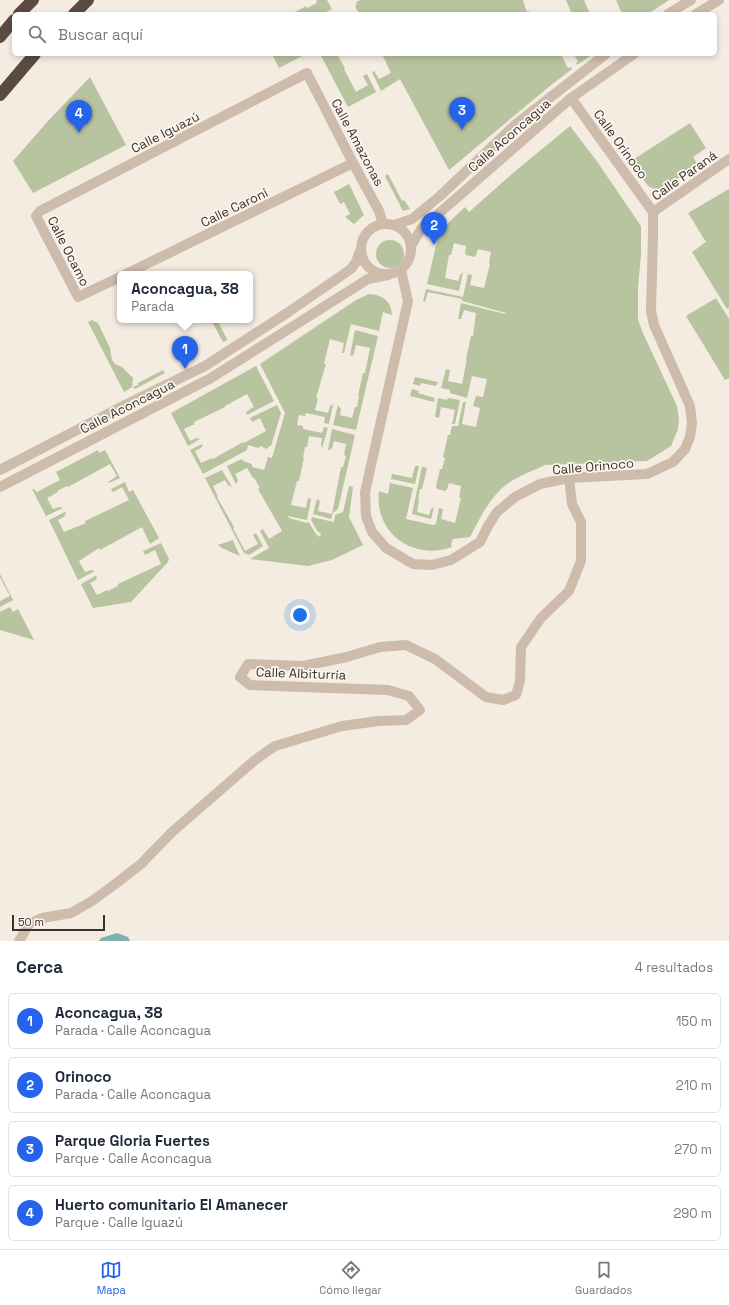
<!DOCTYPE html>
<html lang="es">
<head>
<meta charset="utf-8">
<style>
  body { margin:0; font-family:"Space Grotesk",sans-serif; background:#f2f2f3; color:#1f2937 }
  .scale { position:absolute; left:12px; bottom:10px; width:93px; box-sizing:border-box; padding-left:4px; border:2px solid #3b302b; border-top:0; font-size:11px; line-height:14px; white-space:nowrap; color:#3b302b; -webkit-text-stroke:3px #fbf5ee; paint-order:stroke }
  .you { position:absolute; left:300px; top:615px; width:14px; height:14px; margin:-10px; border:3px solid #fff; border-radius:50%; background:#1a73e8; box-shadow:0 0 0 6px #1a73e833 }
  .badge { display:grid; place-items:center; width:26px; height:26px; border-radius:50%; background:#2563eb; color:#fff; font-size:13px; font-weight:700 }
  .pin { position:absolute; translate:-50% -33px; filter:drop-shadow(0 1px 2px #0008) }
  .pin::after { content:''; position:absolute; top:21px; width:14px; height:12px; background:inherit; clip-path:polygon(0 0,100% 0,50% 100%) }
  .popup { position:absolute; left:117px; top:271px; width:136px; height:52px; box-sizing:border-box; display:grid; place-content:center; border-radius:6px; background:#fff; filter:drop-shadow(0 1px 3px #0005); font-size:13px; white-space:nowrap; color:#747a83 }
  .popup b { font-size:15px; color:#1f2937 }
  .popup::after { content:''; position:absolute; left:50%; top:100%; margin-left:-8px; border:8px solid transparent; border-top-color:#fff }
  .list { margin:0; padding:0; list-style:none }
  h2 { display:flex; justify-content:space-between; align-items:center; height:52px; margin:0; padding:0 16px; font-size:17px }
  h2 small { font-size:13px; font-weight:400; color:#747a83 }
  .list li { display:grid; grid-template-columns:26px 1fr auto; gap:12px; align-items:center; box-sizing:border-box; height:56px; margin:0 8px 8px; padding:0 8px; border:1px solid #e0e1e3; border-radius:6px }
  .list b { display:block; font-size:15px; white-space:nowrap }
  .list p { margin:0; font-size:13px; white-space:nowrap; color:#747a83 }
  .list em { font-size:13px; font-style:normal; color:#747a83 }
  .icon { flex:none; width:22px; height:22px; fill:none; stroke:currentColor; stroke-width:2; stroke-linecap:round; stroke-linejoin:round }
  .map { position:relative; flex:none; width:729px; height:941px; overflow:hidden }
  .search { position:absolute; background:#fff; box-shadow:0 2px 6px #0003; left:12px; right:12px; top:12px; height:44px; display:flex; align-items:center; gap:10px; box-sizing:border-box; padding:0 14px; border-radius:6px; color:#747a83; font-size:15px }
  .sheet { height:308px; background:#fff }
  nav { display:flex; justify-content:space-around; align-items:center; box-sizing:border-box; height:56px; border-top:1px solid #e0e1e3; background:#fff; font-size:11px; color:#747a83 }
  nav a { display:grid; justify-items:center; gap:2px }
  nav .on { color:#2563eb }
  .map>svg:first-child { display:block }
  .green { fill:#b8c4a0 }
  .water { fill:#7fb0b2 }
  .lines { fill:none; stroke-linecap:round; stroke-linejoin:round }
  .street { stroke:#cdbbac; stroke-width:10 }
  .highway { stroke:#5c4a42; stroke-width:12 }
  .labels { text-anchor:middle; stroke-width:3.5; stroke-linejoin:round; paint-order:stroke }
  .street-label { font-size:13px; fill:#3b302b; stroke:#fbf5ee }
</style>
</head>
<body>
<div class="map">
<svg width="729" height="941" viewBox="0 0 729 941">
  <rect width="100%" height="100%" fill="#f4ebe1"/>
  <g class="green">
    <path d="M318 0H327L332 9 322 14H292L306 6 307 8 317 3 316 1Z"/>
    <path d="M361 0H524L523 1 527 12 529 11 531 14H359L355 6 357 4 356 2Z"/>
    <path d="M566 0H584L590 14H572Z"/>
    <path d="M616 0H669L648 14H622Z"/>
    <path d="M272 54H306L279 68Z"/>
    <path d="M320 54H337L345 68 344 69 356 92 368 85 363 76 367 74 376 92 348 107Z"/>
    <path d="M382 54H546L547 56 552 54H561L568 68 571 67 572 69 551 85 449 170 400 79 381 91 372 72 374 71 379 79 391 73Z"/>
    <path d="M574 54H593L577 65 576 63 578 62Z"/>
    <path d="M90 77 126 145 33 193 13 161 48 121Z"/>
    <path d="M690 123 706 148 693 157 698 165 662 189 656 190 648 186 631 161Z"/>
    <path d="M570 126 596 160 641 226V255L638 287V319L642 331 677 406 679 419 678 429 671 446 647 461 545 465C536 470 527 472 519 477 494 488 482 514 470 537L453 539 451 544 452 547C413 561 374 533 379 491L388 494 390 483 413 488 406 519 433 525 436 524 439 508 443 509 441 519 455 523 461 498H459L461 486 449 483 447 489 445 491 437 489 436 487 440 469H442L445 458 443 457 448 435H450L452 426H458L463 402H466L462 424 476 427 480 408 473 406 476 396 483 397 487 379 472 376 467 398 450 393V390L441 388 446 369 450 370 448 381 462 384 467 359H466L471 336H473L476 313 464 310 461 319H458L461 303 505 314 506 313 462 301V299L428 292 425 302 423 301 426 289 463 297 468 274 472 275 470 285 484 288 490 264 489 263 491 252 478 249 476 255 474 257 466 255 465 253 466 246 454 243 451 255H449L445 278 458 281 460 275 463 272 459 291 427 284 438 237 443 228 465 207 469 212 513 173Z"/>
    <path d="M388 174 402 201 404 200 410 209 403 211 385 176Z"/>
    <path d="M349 184 364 215 354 224 345 217 350 214 344 202 340 204 334 192Z"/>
    <path d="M729 189V308L727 309 692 252 706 242 688 213Z"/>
    <circle cx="390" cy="254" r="14"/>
    <path d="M369 294C382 295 391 300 392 315L383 312 379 331 351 324 344 353H342L344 343 330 339 324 364H326L316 398H318L315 410 328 413 330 406 333 404 329 424 324 423 325 417 306 413 305 416 299 415 297 425 303 426V429L322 433 324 427 328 428 322 448 321 445 322 438 309 436 307 447H305L303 458H304L299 481H297L291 505 306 508 308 498 311 499 307 520 288 516 289 518 307 523 308 521 316 534 320 537 321 533 318 532 311 520 312 517 334 522 335 515 343 512 349 486 353 487 349 517 363 545 332 560 308 566 250 559 269 548 260 531 263 529 269 539 282 531 258 489 260 488 254 478H253L247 468 235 474 238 480 236 484 227 466 242 459 243 461 252 464V467L264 470 268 457 272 458 285 413 260 364 356 300Z"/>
    <path d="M716 298 729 319V378L725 380 686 316Z"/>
    <path d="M92 320 98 323 110 348 112 360 115 364 122 367 133 378 132 387 124 392 88 322Z"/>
    <path d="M211 320H217L227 339 226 341 223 342Z"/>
    <path d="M355 330 378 336 356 430 333 425 338 405 341 409 340 415 352 418 355 407H357L359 396 358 395 363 373H365L370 348 356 345 353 356 350 355Z"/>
    <path d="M256 366 274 401 247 415 246 412 254 407 247 394 225 406V407L194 422 195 424 184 429 190 441 196 438 200 439 188 446 171 413Z"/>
    <path d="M163 370 165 373 135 389 133 387 138 385V383Z"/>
    <path d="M415 377 438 382 436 386 421 383 420 386 413 384Z"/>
    <path d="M412 389 419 391 418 393 435 398 434 402 410 396Z"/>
    <path d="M438 398 447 400 448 398 460 400 455 424H452L455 410 441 407 439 418 435 417Z"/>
    <path d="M277 405 281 413 271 446H269L267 449 260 446 259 448 248 445 247 450 203 474 190 450 202 444 203 445 201 448 195 451 201 463 212 458 213 459 243 442 244 443 266 431 260 418 252 422 250 418Z"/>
    <path d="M332 429 355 435 338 509 333 513 331 519 313 514 317 499 320 501 318 511 332 514 341 467H343L346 456 344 455 346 444 334 441 332 448 329 450H328Z"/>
    <path d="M98 450 99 453 105 450 120 478 109 483 108 482 117 476 110 464 68 487 67 486 57 491 58 492 47 498 53 509 59 507 63 508 46 516 32 489H34L37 492 60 480 56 472Z"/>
    <path d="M415 466H419L415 484 391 479 392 474 412 478Z"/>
    <path d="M422 467 427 468 422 489H420L418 500 419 501 417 512 429 515 431 509 434 507 431 519 412 514Z"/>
    <path d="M222 470 232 487 228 485 225 480 213 486 218 497H217L234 527 233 528 245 551 258 544 253 535 256 533 263 546 249 555 244 553 205 478Z"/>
    <path d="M125 482 129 492 133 490 159 538 150 544 142 527 100 550 99 548 79 561 85 572 91 570 95 571 78 580 49 520 65 512 66 513 64 517 58 520 64 532 86 523 85 521 129 500 122 487 113 492 111 489Z"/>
    <path d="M233 540V541L240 556 222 548 218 545Z"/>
    <path d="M161 543 169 559 168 562 131 602 93 608 81 584 97 575 96 580 90 583 97 595 107 590 108 591 118 586V584L161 564 155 550 145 555 143 551Z"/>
    <path d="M0 574 13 600 0 607V601L10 596 0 577Z"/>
    <path d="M10 607 13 612 18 609 34 640 0 630V612Z"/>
  </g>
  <path class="water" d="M117 933 128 937 130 941H99L101 938Z"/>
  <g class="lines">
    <g class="street">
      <path d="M668 14 691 0"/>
      <path d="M696 14 719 0"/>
      <path d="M653 212 729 159"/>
      <circle cx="386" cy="249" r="25"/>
      <path d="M394 225 412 219 440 196 516 124 606 54"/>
      <path d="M411 246 421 229 571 98 634 54"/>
      <path d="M401 270 408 301 365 492 366 516 372 532 386 548 413 564 432 565 451 560 480 542 488 526 497 512 515 497 540 484 569 478 647 474 673 462 685 449 690 437 692 423 690 406 654 325 651 311 653 235V212L571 98"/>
      <path d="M126 274 353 163"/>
      <path d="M120 277 78 297 36 216 40 211 307 73 353 163 379 211 383 224"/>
      <path d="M0 470 127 404 205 366 287 313 351 269 356 262 360 251"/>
      <path d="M0 487 211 378 368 279 388 275"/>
      <path d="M19 941 29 924 42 918 71 913 92 901 114 885 141 864 172 832 255 760 275 746 342 726 378 721 406 720 420 710 409 696 388 690 250 685 240 677 248 664 303 666 347 657 380 647 406 645 435 659 486 697 503 700 516 695 520 681 521 647 541 618 569 591 581 561V522L572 504 569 478"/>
    </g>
    <g class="highway">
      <path d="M19 14 33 0"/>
      <path d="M74 14 88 0"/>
      <path d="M0 37 14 20"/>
      <path d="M0 95 35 54"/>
    </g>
  </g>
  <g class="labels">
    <g class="street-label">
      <text transform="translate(165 132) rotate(-27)" y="5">Calle Iguazú</text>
      <text transform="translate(509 135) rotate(-41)" y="5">Calle Aconcagua</text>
      <text transform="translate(358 142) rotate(62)" y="5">Calle Amazonas</text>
      <text transform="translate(621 144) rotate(54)" y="5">Calle Orinoco</text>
      <text transform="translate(684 175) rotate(-35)" y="5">Calle Paraná</text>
      <text transform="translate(234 207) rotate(-26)" y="5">Calle Caroni</text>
      <text transform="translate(69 251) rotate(63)" y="5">Calle Ocamo</text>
      <text transform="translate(127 406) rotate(-27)" y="5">Calle Aconcagua</text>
      <text transform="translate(593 466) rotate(-5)" y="5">Calle Orinoco</text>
      <text transform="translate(301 673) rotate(2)" y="5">Calle Albiturría</text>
    </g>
  </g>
</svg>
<div class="scale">50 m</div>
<div class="you"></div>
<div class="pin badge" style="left:185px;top:369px">1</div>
<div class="popup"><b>Aconcagua, 38</b>Parada</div>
<div class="pin badge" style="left:434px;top:245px">2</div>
<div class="pin badge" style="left:462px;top:130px">3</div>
<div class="pin badge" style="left:79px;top:133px">4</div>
<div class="search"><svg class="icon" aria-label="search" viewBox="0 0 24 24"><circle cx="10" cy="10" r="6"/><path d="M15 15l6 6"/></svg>Buscar aquí</div>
</div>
<section class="sheet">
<h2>Cerca<small>4 resultados</small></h2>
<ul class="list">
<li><span class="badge">1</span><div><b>Aconcagua, 38</b><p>Parada · Calle Aconcagua</p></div><em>150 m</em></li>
<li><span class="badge">2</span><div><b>Orinoco</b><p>Parada · Calle Aconcagua</p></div><em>210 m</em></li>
<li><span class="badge">3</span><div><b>Parque Gloria Fuertes</b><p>Parque · Calle Aconcagua</p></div><em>270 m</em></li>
<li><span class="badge">4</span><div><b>Huerto comunitario El Amanecer</b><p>Parque · Calle Iguazú</p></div><em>290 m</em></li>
</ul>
</section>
<nav>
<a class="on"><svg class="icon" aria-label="map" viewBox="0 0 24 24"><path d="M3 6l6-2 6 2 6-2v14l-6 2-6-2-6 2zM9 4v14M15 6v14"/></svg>Mapa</a>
<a><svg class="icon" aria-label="directions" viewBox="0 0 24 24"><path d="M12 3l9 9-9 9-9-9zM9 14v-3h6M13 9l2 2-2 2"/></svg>Cómo llegar</a>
<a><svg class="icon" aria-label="saved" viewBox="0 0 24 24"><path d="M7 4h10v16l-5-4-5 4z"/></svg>Guardados</a>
</nav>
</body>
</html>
